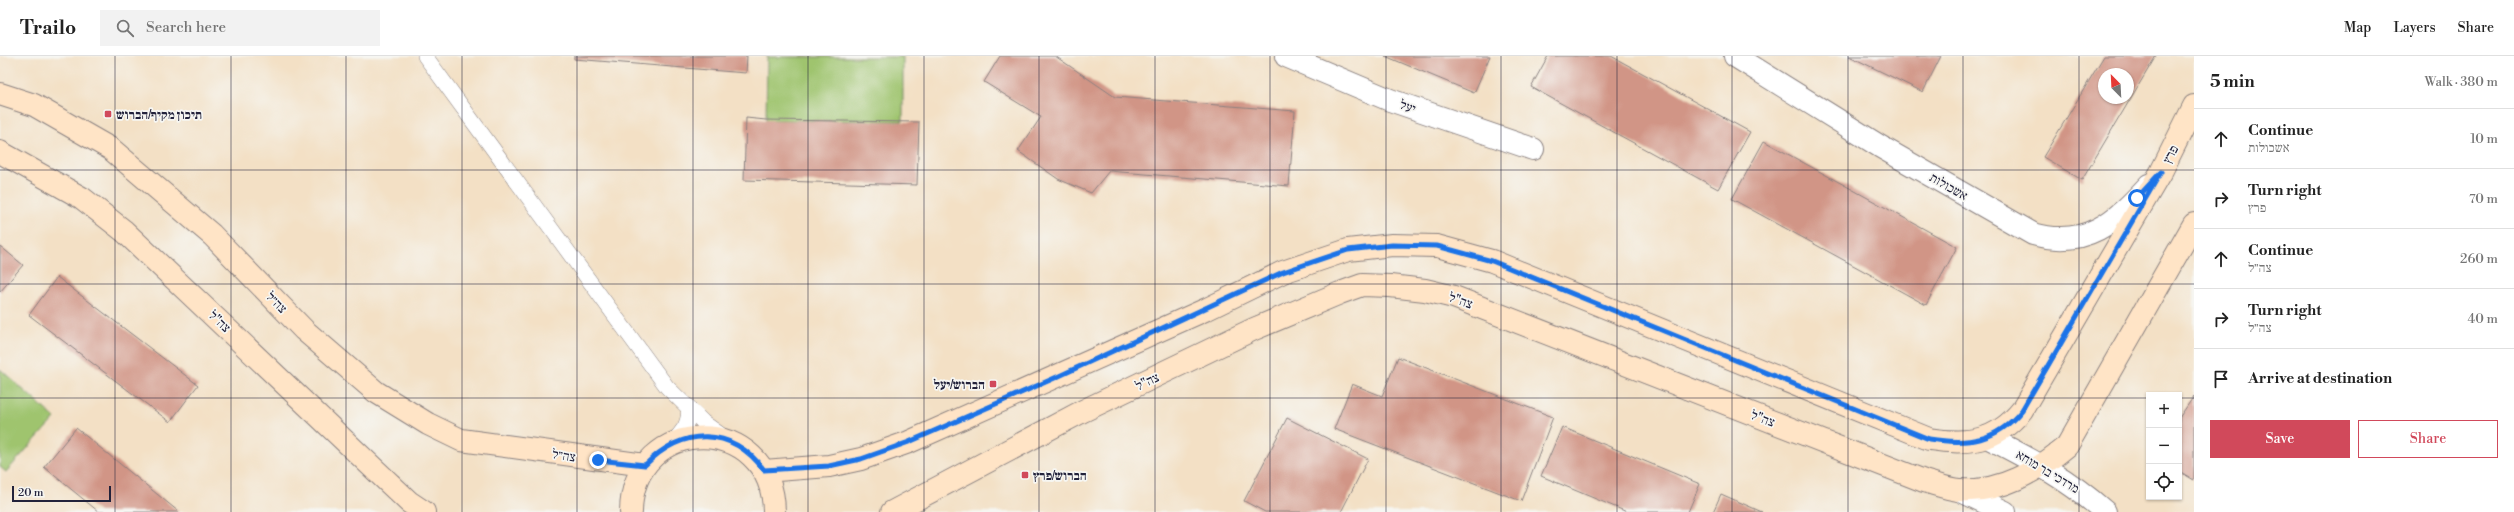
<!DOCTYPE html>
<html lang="en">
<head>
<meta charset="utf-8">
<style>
  body { margin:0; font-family:"Libre Bodoni","Frank Ruhl Libre",serif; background:#f2f2f2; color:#222 }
  .controls { position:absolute; right:12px; bottom:12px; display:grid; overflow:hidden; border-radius:0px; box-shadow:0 1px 3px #0004 }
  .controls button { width:36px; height:36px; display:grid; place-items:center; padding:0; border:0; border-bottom:1px solid #e0e0e0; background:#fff; color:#222; font:20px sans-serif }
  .compass { position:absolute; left:2098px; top:12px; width:36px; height:36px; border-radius:50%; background:#fff; box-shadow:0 1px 3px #0004; rotate:336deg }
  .scale { position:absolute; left:12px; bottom:10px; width:99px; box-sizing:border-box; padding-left:4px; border:2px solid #22223b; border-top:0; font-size:11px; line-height:14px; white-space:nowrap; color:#22223b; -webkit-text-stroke:3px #f6f6f2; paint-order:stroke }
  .stop { position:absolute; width:12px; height:12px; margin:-9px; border:3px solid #1a73e8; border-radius:50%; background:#fff }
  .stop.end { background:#1a73e8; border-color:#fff; box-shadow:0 1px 4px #0008 }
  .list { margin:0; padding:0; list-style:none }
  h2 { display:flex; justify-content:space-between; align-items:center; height:52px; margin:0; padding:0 16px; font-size:17px }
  h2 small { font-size:13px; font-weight:400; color:#767676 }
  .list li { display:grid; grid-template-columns:26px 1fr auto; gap:12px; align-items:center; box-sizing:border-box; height:60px; padding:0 16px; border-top:1px solid #e0e0e0 }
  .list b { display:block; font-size:15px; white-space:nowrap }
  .list p { margin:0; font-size:13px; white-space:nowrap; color:#767676 }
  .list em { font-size:13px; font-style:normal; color:#767676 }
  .actions { display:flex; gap:8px; padding:12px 16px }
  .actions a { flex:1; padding:9px 0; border:1px solid #d1495b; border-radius:0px; text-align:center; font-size:14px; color:#d1495b }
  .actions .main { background:#d1495b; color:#fff }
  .icon { flex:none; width:22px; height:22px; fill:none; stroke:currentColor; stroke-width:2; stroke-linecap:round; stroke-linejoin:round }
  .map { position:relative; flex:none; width:2194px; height:456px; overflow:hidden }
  header { display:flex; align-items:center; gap:24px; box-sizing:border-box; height:56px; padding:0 20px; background:#fff; border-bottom:1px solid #e0e0e0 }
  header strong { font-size:19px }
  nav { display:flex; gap:22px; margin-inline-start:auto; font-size:14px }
  .search { width:280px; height:36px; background:#f2f2f2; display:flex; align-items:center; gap:10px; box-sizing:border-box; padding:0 14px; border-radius:0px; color:#767676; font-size:15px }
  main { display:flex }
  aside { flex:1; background:#fff }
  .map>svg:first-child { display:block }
  .green { fill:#9fc46e; stroke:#607354 }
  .building { fill:#d19586; fill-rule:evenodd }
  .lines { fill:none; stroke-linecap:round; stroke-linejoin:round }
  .service-casing { stroke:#8a8180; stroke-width:16 }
  .minor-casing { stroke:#8a8180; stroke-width:24 }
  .secondary-casing { stroke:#8a8180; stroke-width:24 }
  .service { stroke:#fff; stroke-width:15 }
  .minor { stroke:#fff; stroke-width:22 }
  .secondary { stroke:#ffe4c6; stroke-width:22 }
  .route { stroke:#1a73e8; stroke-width:5 }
  .grid { fill:none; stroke:#22223b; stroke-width:1; stroke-opacity:0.55 }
  .poi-dot { fill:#d1495b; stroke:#f6f6f2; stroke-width:1.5 }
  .labels { text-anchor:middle; stroke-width:3.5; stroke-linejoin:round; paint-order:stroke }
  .street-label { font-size:13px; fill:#22223b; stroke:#f6f6f2 }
  .poi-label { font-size:13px; font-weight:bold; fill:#22223b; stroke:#f6f6f2; text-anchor:start }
</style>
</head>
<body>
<header>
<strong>Trailo</strong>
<div class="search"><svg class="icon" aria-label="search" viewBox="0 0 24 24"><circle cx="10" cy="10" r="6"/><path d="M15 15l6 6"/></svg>Search here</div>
<nav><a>Map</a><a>Layers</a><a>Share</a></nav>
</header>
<main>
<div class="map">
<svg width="2194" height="456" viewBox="0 0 2194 456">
  <rect width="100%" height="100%" fill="#f6f6f2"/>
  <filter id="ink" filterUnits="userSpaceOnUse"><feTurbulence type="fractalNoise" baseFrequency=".025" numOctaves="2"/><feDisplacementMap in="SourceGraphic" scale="8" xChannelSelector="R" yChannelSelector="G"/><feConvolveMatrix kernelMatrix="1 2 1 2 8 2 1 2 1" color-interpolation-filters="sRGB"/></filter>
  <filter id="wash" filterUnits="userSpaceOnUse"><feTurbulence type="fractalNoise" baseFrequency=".012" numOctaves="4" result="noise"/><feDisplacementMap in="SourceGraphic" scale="16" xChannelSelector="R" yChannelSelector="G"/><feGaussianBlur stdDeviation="0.9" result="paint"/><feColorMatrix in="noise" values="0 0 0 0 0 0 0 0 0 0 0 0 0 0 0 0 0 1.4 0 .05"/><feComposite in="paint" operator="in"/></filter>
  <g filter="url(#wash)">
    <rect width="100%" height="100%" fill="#f3e0c5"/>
    <g class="green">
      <path d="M767 1H903V65L766 64Z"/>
      <path d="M0 313 55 362 6 416 0 411Z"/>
    </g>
    <g id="blocks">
      <g class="building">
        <path d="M574 0H747L746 17 574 3Z"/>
        <path d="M1000 0H1055L1115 41 1295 55 1289 130 1109 115 1091 137 1058 123 1018 95 1041 61 984 26Z"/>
        <path d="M1385 0H1490L1474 37Z"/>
        <path d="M1548 0H1611L1750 76 1718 133 1531 31Z"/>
        <path d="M1849 0H1941L1923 36Z"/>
        <path d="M2104 0H2156L2082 124 2043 101ZM2104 18H2128V42H2104Z"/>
        <path d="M746 62 766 64 919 66 917 129 744 124Z"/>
        <path d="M1764 85 1957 191 1926 249 1732 143Z"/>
        <path d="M0 190 23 209 0 236Z"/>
        <path d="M57 221 198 329 170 366 29 259Z"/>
        <path d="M1398 301 1553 361 1521 445 1334 373 1352 328 1382 340Z"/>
        <path d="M2194 340V424L2179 415V362Z"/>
        <path d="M1287 362 1368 403 1341 456H1265L1244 445Z"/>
        <path d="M1562 371 1700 428 1688 456H1627L1541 420Z"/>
        <path d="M76 372 179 456H99L44 411Z"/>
        <path d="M1721 438 1762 456H1713Z"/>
      </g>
    </g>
  </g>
  <g filter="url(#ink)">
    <use href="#blocks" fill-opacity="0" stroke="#8a8180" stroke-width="1"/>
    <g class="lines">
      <g class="service-casing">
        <g id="service">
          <path d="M425 0 667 331 703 366 728 384"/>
          <path d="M671 388C682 376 691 367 688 350"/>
        </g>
      </g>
      <g class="minor-casing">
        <g id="minor">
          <path d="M1286 0 1390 44 1533 93"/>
          <path d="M1735 0 1881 91 2033 178C2086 193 2115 166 2149 129"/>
          <path d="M1987 381C2032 404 2067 422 2105 456"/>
          <path d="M1959 434 2005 456"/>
        </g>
      </g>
      <g class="secondary-casing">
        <g id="secondary">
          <path d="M0 38 34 49 111 93 212 179 304 274 376 336 428 368 461 384 645 409"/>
          <path d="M0 96 82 142 124 175 409 446 424 456"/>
          <path d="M764 415 829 410 861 403 909 386 1207 253 1283 216 1348 194 1392 189 1437 190 1492 205 1929 383C1968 389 1996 386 2022 354L2161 116 2194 50"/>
          <path d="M631 456C632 357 773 356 774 456"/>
          <path d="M892 456 1083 355 1254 273 1340 237 1362 229 1390 230 1425 234 1454 241 1924 425C1935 428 1948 433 1959 434 2001 437 2037 415 2067 390L2194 168"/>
        </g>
      </g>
      <use href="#service" class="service"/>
      <use href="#minor" class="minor"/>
      <use href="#secondary" class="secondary"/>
    </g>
  </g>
  <g class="lines" filter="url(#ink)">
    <path class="route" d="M598 404 645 409C683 371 731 370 764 414L829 410 861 403 909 386 1057 321 1283 216 1348 194 1392 189 1437 190 1492 205 1929 383C1968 389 1996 386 2022 354L2161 116 2137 142"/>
  </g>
  <path class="grid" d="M115 0V456M231 0V456M346 0V456M462 0V456M577 0V456M693 0V456M808 0V456M924 0V456M1039 0V456M1155 0V456M1270 0V456M1386 0V456M1501 0V456M1617 0V456M1732 0V456M1848 0V456M1963 0V456M2079 0V456M0 114H2194M0 228H2194M0 342H2149M2179 342H2194"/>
  <g class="poi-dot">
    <rect x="104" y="54" width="8" height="8" rx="2"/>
    <rect x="989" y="324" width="8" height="8" rx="2"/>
    <rect x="1021" y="415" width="8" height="8" rx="2"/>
  </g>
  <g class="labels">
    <g class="street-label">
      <text transform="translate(1408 50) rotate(19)" y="5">יעל</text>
      <text transform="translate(2170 98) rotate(-63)" y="5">פרץ</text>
      <text transform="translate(1949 130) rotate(30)" y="5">אשכולות</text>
      <text transform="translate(1461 244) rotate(19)" y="5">צה"ל</text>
      <text transform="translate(277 246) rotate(46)" y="5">צה״ל</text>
      <text transform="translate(220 265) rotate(44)" y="5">צה"ל</text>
      <text transform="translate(1147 325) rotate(-25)" y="5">צה"ל</text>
      <text transform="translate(1763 362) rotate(21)" y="5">צה"ל</text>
      <text transform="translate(564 399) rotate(9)" y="5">צה״ל</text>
      <text transform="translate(2048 415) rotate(31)" y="5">מרדכי בר מוחא</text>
    </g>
    <g class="poi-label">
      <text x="116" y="63">תיכון מקיף/הברוש</text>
      <text x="985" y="333" text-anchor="end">הברוש/יעל</text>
      <text x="1033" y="424">הברוש/פרץ</text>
    </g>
  </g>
</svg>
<div class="controls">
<button>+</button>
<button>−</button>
<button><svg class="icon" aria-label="locate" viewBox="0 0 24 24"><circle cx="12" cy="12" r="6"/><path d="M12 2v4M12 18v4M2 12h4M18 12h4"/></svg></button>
</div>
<svg class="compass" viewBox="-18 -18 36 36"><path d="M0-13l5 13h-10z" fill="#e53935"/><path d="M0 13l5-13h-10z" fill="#767676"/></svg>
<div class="scale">20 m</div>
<div class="stop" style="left:2137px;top:142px"></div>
<div class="stop end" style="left:598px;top:404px"></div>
</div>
<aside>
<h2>5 min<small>Walk · 380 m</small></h2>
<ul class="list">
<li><svg class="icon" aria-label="ahead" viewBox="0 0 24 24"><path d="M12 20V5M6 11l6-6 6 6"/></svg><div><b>Continue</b><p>אשכולות</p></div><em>10 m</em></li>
<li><svg class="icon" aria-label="right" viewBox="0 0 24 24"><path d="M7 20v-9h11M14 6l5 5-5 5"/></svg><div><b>Turn right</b><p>פרץ</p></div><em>70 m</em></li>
<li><svg class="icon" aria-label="ahead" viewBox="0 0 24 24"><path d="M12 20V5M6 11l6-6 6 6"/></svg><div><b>Continue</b><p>צה״ל</p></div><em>260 m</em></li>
<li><svg class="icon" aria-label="right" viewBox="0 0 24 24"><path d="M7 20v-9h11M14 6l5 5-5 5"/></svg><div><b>Turn right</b><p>צה״ל</p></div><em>40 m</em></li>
<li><svg class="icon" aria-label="arrive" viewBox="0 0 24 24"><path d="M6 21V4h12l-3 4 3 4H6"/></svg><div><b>Arrive at destination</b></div></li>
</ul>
<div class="actions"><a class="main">Save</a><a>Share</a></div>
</aside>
</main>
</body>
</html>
